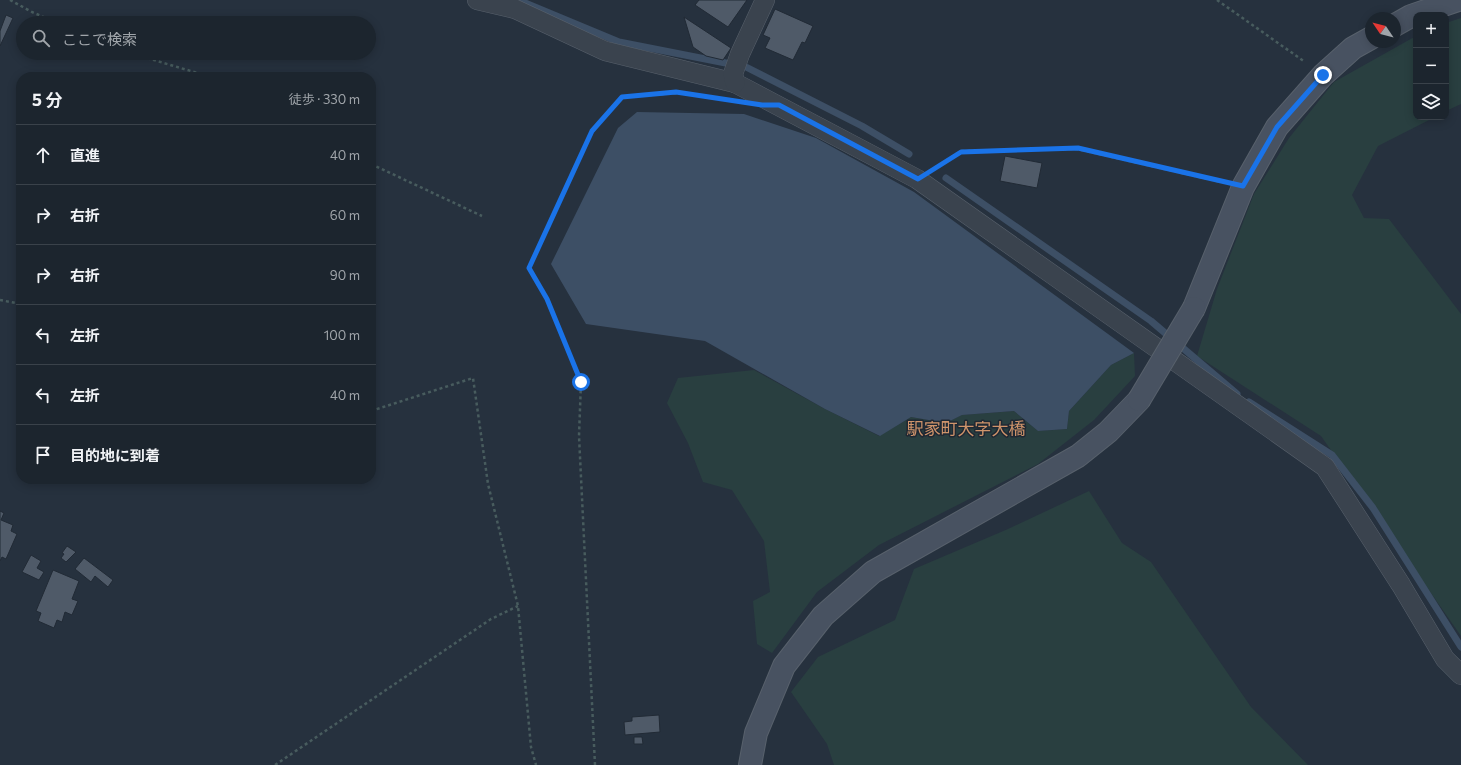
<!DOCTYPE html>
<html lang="ja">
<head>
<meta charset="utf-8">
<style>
  body { margin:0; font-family:Commissioner,"Noto Sans JP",sans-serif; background:#29313a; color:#f1f3f6 }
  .controls { position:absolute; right:12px; top:12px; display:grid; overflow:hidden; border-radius:8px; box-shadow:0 2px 10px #0003 }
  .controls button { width:36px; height:36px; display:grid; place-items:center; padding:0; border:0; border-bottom:1px solid #3a424a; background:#1c252e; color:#f1f3f6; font:20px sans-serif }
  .compass { position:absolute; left:1365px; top:12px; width:36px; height:36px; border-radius:50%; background:#1c252e; box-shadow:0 2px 10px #0003; rotate:305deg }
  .stop { position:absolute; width:12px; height:12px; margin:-9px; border:3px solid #1a73e8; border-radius:50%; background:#fff }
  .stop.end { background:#1a73e8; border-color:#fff; box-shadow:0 1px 4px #0008 }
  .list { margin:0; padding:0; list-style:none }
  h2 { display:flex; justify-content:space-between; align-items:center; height:52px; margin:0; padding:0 16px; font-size:17px }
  h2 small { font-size:13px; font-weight:400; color:#a0a5aa }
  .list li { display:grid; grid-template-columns:26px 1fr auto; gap:12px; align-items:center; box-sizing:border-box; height:60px; padding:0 16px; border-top:1px solid #3a424a }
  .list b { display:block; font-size:15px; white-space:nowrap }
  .list em { font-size:13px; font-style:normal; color:#a0a5aa }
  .icon { flex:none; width:22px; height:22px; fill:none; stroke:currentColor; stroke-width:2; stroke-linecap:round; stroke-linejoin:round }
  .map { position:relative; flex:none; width:1461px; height:765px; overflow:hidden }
  .search { position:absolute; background:#1c252e; box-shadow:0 2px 10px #0003; left:16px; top:16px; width:360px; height:44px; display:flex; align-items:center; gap:10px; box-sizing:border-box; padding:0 14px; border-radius:22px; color:#a0a5aa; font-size:15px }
  .panel { position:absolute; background:#1c252e; box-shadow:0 2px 10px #0003; left:16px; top:72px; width:360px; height:412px; border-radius:16px }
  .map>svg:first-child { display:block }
  .green { fill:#293f40 }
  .water { fill:#3d4f65 }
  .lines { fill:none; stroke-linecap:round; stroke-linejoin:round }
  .stream { stroke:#3d4f65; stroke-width:7 }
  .building { fill:#4f5a68; stroke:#212a35 }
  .street-casing { stroke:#58616c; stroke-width:20 }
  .secondary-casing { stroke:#58616c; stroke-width:24 }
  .path { stroke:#485c5e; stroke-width:2.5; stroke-dasharray:3 3; stroke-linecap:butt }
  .street { stroke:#3a434e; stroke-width:19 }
  .secondary { stroke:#485261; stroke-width:22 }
  .secondary-bridge-casing { stroke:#58616c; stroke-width:24; stroke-linecap:butt }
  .secondary-bridge { stroke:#485261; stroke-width:22 }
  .route { stroke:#1a73e8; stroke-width:5 }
  .labels { text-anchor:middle; stroke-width:3; stroke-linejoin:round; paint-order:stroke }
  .quarter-label { font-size:17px; fill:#cf946b; stroke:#1f2833 }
</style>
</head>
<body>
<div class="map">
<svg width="1461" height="765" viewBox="0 0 1461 765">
  <rect width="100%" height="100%" fill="#26313e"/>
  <g class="green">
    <path d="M1461 18V104L1446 111V23Z"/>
    <path d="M1416 36V117H1435L1378 146 1352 195 1364 218 1389 219 1461 314V636L1321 436 1197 356 1217 289 1254 194 1289 138 1334 82Z"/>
    <path d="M1134 353 1135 376 1094 420 1038 464 879 545 817 592 772 653 757 644 753 601 770 592 764 541 732 490 703 482 688 443 667 403 678 378 754 370 825 409 879 436 911 417 946 423 962 415 1014 411 1038 431 1067 429 1069 411 1111 365Z"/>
    <path d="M1089 491 1122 543 1151 562 1251 707 1308 765H834L827 744 791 692 818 657 895 620 914 569 1008 529Z"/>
  </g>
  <path class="water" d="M637 112 744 114 816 138 914 192 1134 353 1111 365 1069 411 1067 429 1038 431 1014 411 962 415 946 423 911 417 880 436 825 409 705 341 586 324 551 264 618 128Z"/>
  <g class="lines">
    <g class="stream">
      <path d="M518 0 619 42 746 67 862 126 909 154"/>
      <path d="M946 178 1151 321 1237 394"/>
      <path d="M1249 402 1332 455 1373 508 1461 647"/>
    </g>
  </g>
  <g class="building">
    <path d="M699 0H747L728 27 695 5Z"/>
    <path d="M775 9 813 26 805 43 802 42 793 60 765 48 770 38 763 35Z"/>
    <path d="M6 15 13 18 0 46V31Z"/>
    <path d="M684 17 731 48 723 60 706 56 693 47Z"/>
    <path d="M1005 156 1042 163 1037 188 1000 181Z"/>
    <path d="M0 511 4 513 1 520 13 525 11 531 17 534 6 559 2 557 0 561Z"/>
    <path d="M67 546 76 552 66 562 61 558 64 554 62 553Z"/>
    <path d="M31 555 41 561 37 568 44 572 39 580 22 572Z"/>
    <path d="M84 558 113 580 108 587 95 576 91 582 75 569Z"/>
    <path d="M53 570 79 581 72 599 78 601 72 615 65 612 62 622 57 620 54 628 38 621 41 613 36 611Z"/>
    <path d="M659 715 660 732 625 735 624 722 632 721V717Z"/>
    <path d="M634 737H642L643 744H634Z"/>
  </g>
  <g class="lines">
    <g class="street-casing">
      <g id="street">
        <path d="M477 0 515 9 605 51 735 83 917 179 1325 467 1401 585 1445 659 1461 675"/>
        <path d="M735 83 733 74 740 54 765 0"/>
      </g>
    </g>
    <g class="secondary-casing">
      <g id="secondary">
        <path d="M1395 25 1411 16 1458 0"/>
        <path d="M1194 308 1243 187 1277 127 1323 75 1353 48 1371 38"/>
        <path d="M750 765 756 733 784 666 823 616 873 572 1078 456 1108 432 1139 400"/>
      </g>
    </g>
    <g class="path">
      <path d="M10 0 32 12 57 23"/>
      <path d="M1217 0 1305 62"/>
      <path d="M130 53 211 77"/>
      <path d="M371 164 482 216"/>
      <path d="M936 167 961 151 1077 149 1221 182"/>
      <path d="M0 300 21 304"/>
      <path d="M371 411 473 378 488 484 518 606 531 747 536 765"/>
      <path d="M275 765 491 619 518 606"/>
      <path d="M595 765 579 436 581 382 547 299 529 268 592 131 622 97 679 93"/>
    </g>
    <use href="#street" class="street"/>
    <use href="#secondary" class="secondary"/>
    <g class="secondary-bridge-casing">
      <path id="secondary-bridge" d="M1139 400 1194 308"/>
    </g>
    <use href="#secondary-bridge" class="secondary-bridge"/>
  </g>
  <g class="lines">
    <path class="route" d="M581 382 547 299 529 268 592 131 622 97 676 92 762 105H779L918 179 961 152 1078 148 1243 186 1277 127 1323 75"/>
  </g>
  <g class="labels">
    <g class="quarter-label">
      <text x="966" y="435">駅家町大字大橋</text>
    </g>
  </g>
</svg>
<div class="controls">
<button>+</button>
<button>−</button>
<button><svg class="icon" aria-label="layers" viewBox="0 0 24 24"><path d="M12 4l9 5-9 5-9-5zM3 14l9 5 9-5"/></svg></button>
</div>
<svg class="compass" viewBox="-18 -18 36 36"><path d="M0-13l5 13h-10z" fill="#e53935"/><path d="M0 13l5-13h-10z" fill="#a0a5aa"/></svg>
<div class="stop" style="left:581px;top:382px"></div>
<div class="stop end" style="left:1323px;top:75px"></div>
<div class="search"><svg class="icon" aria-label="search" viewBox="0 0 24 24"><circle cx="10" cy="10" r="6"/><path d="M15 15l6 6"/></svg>ここで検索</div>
<section class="panel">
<h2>5 分<small>徒歩 · 330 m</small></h2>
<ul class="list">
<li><svg class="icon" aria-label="ahead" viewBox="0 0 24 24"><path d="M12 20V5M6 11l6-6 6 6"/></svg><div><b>直進</b></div><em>40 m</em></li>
<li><svg class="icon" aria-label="right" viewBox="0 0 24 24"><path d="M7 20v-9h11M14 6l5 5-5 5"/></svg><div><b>右折</b></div><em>60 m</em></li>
<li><svg class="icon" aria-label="right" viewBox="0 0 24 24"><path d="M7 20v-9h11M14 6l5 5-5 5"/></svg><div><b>右折</b></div><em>90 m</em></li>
<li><svg class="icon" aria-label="left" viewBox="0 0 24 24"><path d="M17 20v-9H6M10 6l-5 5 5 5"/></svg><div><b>左折</b></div><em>100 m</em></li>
<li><svg class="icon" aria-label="left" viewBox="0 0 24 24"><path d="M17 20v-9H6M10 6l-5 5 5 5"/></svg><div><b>左折</b></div><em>40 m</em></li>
<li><svg class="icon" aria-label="arrive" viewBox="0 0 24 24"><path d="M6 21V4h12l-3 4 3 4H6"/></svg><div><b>目的地に到着</b></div></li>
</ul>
</section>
</div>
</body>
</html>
